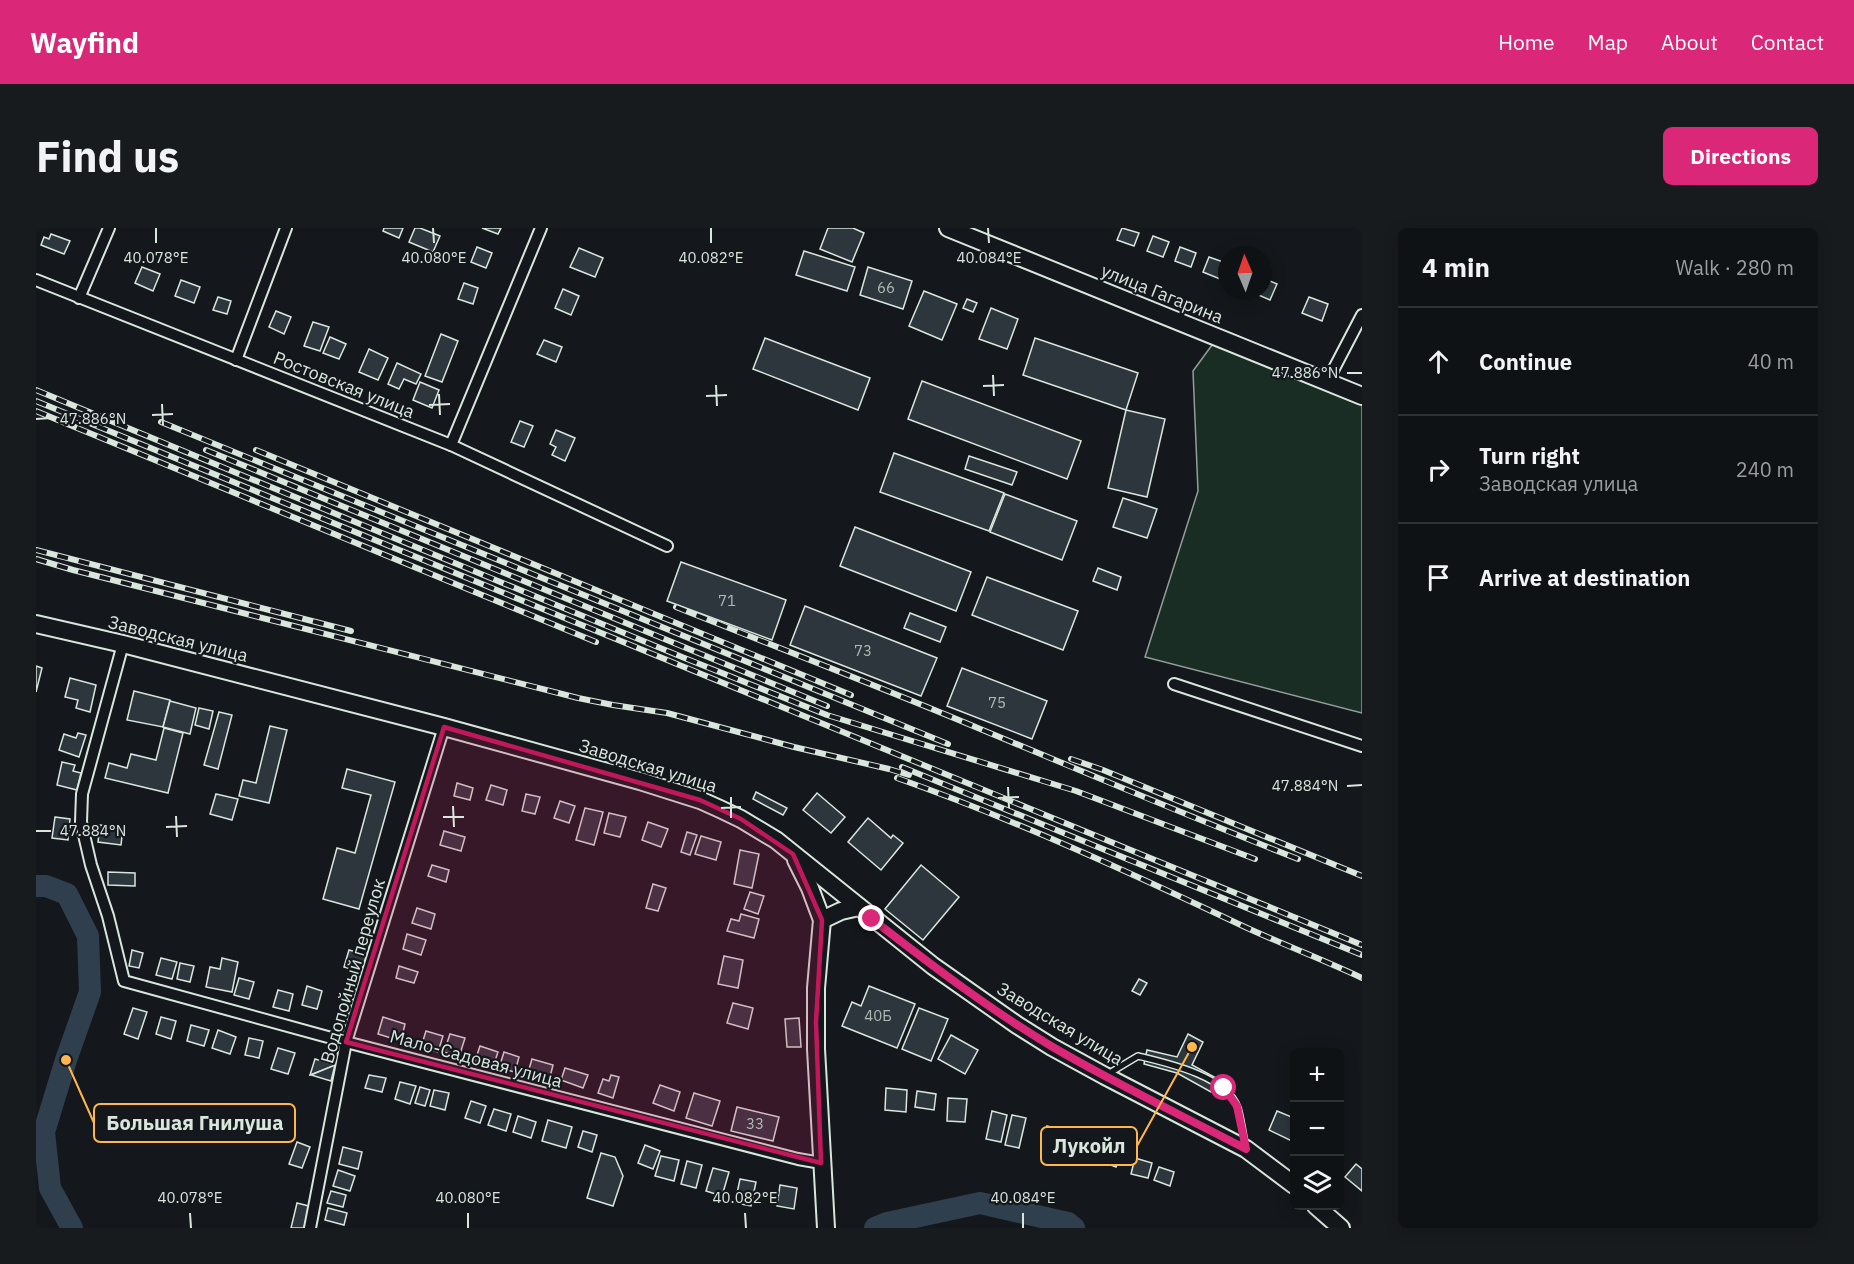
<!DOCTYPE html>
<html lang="en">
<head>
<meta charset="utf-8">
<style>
  body { margin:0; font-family:"IBM Plex Sans",sans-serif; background:#181b1e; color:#f1f3f6 }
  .controls { position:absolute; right:18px; bottom:18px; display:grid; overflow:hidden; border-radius:9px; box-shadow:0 3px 15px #0003 }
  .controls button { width:54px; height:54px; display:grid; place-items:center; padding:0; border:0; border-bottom:2px solid #2f3234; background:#0f1215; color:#f1f3f6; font:30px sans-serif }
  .compass { position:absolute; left:1182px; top:18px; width:54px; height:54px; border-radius:50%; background:#0f1215; box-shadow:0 3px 15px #0003; rotate:358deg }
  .stop { position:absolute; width:18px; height:18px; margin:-14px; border:4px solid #db2777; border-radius:50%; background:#fff }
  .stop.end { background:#db2777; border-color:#fff; box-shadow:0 2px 6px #0008 }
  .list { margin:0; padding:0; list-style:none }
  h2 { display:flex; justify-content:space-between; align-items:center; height:78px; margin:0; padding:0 24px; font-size:26px }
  h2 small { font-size:20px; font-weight:400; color:#9b9ea0 }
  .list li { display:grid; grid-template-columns:39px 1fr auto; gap:18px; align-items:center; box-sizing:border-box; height:108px; padding:0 24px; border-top:2px solid #2f3234 }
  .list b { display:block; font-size:22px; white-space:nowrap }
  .list p { margin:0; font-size:20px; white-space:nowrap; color:#9b9ea0 }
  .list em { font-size:20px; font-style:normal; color:#9b9ea0 }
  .icon { flex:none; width:33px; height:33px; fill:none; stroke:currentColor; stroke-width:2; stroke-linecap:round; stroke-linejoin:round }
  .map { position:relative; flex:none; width:1326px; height:1000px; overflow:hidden; border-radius:9px }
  header { display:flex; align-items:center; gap:36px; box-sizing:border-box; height:84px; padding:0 30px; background:#db2777; color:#fff }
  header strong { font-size:28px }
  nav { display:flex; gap:33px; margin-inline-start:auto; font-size:21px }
  .intro { display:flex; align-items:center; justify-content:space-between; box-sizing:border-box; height:144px; padding:0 36px }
  h1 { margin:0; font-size:42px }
  .button { padding:15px 27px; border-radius:9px; background:#db2777; color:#fff; font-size:21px; font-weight:700 }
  main { display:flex; gap:36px; padding:0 36px }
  aside { flex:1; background:#0f1215; border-radius:9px; box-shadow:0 3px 15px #0003 }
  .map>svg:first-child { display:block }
  .green { fill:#1a2d24; stroke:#939e99; stroke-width:1.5 }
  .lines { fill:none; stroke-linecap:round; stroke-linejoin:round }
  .river { stroke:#2f3f4d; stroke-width:22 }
  .building { fill:#2c363c; stroke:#d8e6dc; stroke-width:1.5 }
  .lane-casing { stroke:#d8e6dc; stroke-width:8 }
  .street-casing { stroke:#d8e6dc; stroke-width:14 }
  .secondary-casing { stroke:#d8e6dc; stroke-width:20 }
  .lane { stroke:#14181c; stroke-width:5 }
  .street { stroke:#14181c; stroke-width:10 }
  .secondary { stroke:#14181c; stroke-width:16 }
  .rail-casing { stroke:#d8e6dc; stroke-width:6 }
  .rail { stroke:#14181c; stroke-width:4; stroke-dasharray:11; stroke-linecap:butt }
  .route { stroke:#db2777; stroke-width:8 }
  .marked { fill:#c2185b; fill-opacity:0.2; stroke:#c2185b; stroke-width:4.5; stroke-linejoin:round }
  .ticks { fill:none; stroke:#d8e6dc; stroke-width:2 }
  .labels { text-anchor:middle; stroke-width:4.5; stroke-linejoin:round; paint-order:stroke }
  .number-label { font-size:15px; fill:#adbab4 }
  .street-label { font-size:18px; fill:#d8e6dc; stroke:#14181c }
  .ticks-label { font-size:15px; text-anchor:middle; fill:#d8e6dc; stroke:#14181c; stroke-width:4.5; stroke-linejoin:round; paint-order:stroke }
  .leader { fill:none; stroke:#ffb74d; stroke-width:2 }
  .callout-dot { fill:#ffb74d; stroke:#14181c; stroke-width:2 }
  .callout { fill:#14181c; stroke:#ffb74d; stroke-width:2 }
  .callout-label { font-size:20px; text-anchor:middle; font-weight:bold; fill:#d8e6dc }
</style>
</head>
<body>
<header>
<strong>Wayfind</strong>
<nav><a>Home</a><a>Map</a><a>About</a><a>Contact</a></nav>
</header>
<div class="intro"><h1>Find us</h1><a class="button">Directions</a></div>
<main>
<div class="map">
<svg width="1326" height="1000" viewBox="0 0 1326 1000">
  <rect width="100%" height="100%" fill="#14181c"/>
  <path class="green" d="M1187 102 1326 159V485L1109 429 1162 263 1157 143Z"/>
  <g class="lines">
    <g class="river">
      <path d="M0 658H10L31 666 52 708 54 764 30 832 8 904 14 960 36 1000"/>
      <path d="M839 1000 851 995 944 975 1032 995 1038 1000"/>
    </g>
  </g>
  <g class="building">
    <path d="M348 0H367L363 10 347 3Z"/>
    <path d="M379 0H384L404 8 397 24 373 14Z"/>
    <path d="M446 0H465L462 6Z"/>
    <path d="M792 0H817L828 5 816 34 784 21Z"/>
    <path d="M1086 0 1103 5 1098 18 1081 12Z"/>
    <path d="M15 6 34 13 28 26 5 17 8 9 13 11Z"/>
    <path d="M1117 8 1133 14 1127 29 1111 23Z"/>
    <path d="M441 19 456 25 450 40 435 34Z"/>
    <path d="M1144 19 1160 25 1155 39 1139 33Z"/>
    <path d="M543 20 567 30 559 49 534 39Z"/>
    <path d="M768 23 819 39 811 63 760 47Z"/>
    <path d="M1173 29 1190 35 1184 51 1167 44Z"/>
    <path d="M106 39 124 46 117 63 99 55Z"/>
    <path d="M832 39 876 53 867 81 824 67Z"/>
    <path d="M1227 50 1241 56 1234 72 1218 65V63H1227Z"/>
    <path d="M145 52 164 59 158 75 139 68Z"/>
    <path d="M428 55 442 60 437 76 422 71Z"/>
    <path d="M527 61 543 68 535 87 519 80Z"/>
    <path d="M888 63 921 76 906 112 873 98Z"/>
    <path d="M182 69 195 73 191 86 177 82Z"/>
    <path d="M1273 69 1292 76 1286 93 1266 85Z"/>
    <path d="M931 71 941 75 937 84 927 80Z"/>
    <path d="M955 80 982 91 971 121 943 111Z"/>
    <path d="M240 83 255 89 248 106 233 99Z"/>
    <path d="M277 94 293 99 284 123 268 118Z"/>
    <path d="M405 106 422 113 406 154 389 148Z"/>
    <path d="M294 109 310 116 303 131 287 125Z"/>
    <path d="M729 110 834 150 822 182 717 141Z"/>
    <path d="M999 110 1102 145 1090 182 987 147Z"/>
    <path d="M508 112 526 119 520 134 501 126Z"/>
    <path d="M333 121 352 130 342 152 323 144Z"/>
    <path d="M361 135 385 146 380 156 368 151 363 161 352 156Z"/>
    <path d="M886 153 1045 213 1031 251 872 191Z"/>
    <path d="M384 154 403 162 396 180 377 172Z"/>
    <path d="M1090 182 1129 191 1111 269 1072 260Z"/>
    <path d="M484 193 497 198 488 219 475 214Z"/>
    <path d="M520 202 539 210 529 233 516 227 520 219 514 216Z"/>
    <path d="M858 225 968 265 953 303 844 264Z"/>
    <path d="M933 228 981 244 976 257 929 241Z"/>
    <path d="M969 266 1041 293 1026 332 954 304Z"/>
    <path d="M1087 270 1121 281 1111 310 1077 299Z"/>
    <path d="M819 299 935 344 920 383 804 338Z"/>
    <path d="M645 334 750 372 736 412 631 373Z"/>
    <path d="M1062 340 1085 349 1081 362 1057 353Z"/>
    <path d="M951 349 1042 383 1027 422 936 387Z"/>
    <path d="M769 378 901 430 885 468 754 417Z"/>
    <path d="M874 385 910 399 904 414 868 400Z"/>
    <path d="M0 438 6 440 0 464Z"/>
    <path d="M926 440 1011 473 996 511 911 478Z"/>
    <path d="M34 450 60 457 54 484 40 480 42 472 29 469Z"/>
    <path d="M98 463 134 472 127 499 91 492Z"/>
    <path d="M134 473 160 480 154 506 127 499Z"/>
    <path d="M163 480 177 483 173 501 159 497Z"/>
    <path d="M183 484 196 487 182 541 168 537Z"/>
    <path d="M234 498 251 502 233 575 203 568 207 552 220 555Z"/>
    <path d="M128 500 147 505 132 565 69 550 73 535 91 540 95 526 120 532Z"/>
    <path d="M42 505 50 507 43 529 23 522 28 506 40 510Z"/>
    <path d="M26 534 39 537 37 543 45 545 41 562 21 557Z"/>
    <path d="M311 541 359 554 323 681 287 671 301 620 319 625 335 567 306 560Z"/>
    <path d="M421 555 437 560 434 572 418 568Z"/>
    <path d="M455 557 471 562 467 577 450 572Z"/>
    <path d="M720 564 751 580 747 587 717 571Z"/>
    <path d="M781 565 809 589 795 605 767 582Z"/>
    <path d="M180 566 202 571 196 592 174 586Z"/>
    <path d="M490 566 504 569 499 586 486 583Z"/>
    <path d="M524 573 539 578 533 595 518 590Z"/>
    <path d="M549 580 567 584 558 617 540 612Z"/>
    <path d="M573 585 590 589 584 609 568 605Z"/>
    <path d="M19 589 34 591 32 612 16 610Z"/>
    <path d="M832 590 855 610 857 607 867 615 845 642 812 614Z"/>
    <path d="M612 594 632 601 625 619 606 612Z"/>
    <path d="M64 597 87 600 85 617 62 614Z"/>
    <path d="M408 603 429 609 425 623 404 617Z"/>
    <path d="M651 604 661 607 654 627 645 624Z"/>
    <path d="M665 608 685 614 680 632 659 626Z"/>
    <path d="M704 622 723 626 716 660 698 656Z"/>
    <path d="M396 637 413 642 410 654 392 648Z"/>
    <path d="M885 637 923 669 887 712 849 681Z"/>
    <path d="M72 644 99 645V658L72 657Z"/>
    <path d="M617 656 630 660 622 683 610 680Z"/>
    <path d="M714 664 728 668 722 686 708 681Z"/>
    <path d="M381 680 399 686 395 701 376 695Z"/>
    <path d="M705 686 723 691 718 710 691 703 695 691 703 693Z"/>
    <path d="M371 706 390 712 385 727 367 721Z"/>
    <path d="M96 722 107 725 103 740 93 738Z"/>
    <path d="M313 722 331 727 326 744 308 739Z"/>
    <path d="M688 728 707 732 702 760 682 756Z"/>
    <path d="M125 730 141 734 136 751 120 747Z"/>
    <path d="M186 730 202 734 196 764 170 759 174 739 184 741Z"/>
    <path d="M144 735 158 738 154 754 141 751Z"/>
    <path d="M363 738 382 744 378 755 360 750Z"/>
    <path d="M203 750 218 754 213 771 198 767Z"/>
    <path d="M1103 751 1111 755 1104 767 1096 763Z"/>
    <path d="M271 758 286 763 281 781 266 777Z"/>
    <path d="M833 758 879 776 861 820 806 798 816 774 825 778Z"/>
    <path d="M242 762 257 766 253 783 237 779Z"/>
    <path d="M697 775 717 780 712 801 691 795Z"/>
    <path d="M97 780 111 784 102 811 88 806Z"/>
    <path d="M883 780 912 791 895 833 866 821Z"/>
    <path d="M125 789 140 793 135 811 120 806Z"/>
    <path d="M347 789 369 796 365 813 342 806Z"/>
    <path d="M763 790 765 819H751L749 791Z"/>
    <path d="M155 797 173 802 168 818 151 813Z"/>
    <path d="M182 802 200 809 194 826 176 820Z"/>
    <path d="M390 803 407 808 402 824 385 819Z"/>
    <path d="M414 806 429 810 423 829 408 824Z"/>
    <path d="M1152 806 1167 814 1156 837 1182 851 1175 864 1141 845 1108 836 1111 822 1141 829Z"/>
    <path d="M915 807 942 822 929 846 902 831Z"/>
    <path d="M213 810 227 813 223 830 209 827Z"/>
    <path d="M444 818 462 824 457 839 439 833Z"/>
    <path d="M242 820 259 825 252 846 235 841Z"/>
    <path d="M468 824 483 829 479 844 463 840Z"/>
    <path d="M279 831 300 837 274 847Z"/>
    <path d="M496 831 517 837 513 853 491 848Z"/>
    <path d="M299 837 295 853 275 847Z"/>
    <path d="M529 840 552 847 547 860 525 852Z"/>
    <path d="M333 847 350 850 346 864 329 860Z"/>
    <path d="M575 847 583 849 577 870 562 865 567 851 573 853Z"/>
    <path d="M364 854 380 858 374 876 359 871Z"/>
    <path d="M624 857 644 864 638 883 617 875Z"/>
    <path d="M384 859 394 862 389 878 379 875Z"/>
    <path d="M850 860 871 862 870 884 849 882Z"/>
    <path d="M398 862 413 865 409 882 394 878Z"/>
    <path d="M881 863 900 866 898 882 879 879Z"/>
    <path d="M658 865 684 873 676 898 650 890Z"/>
    <path d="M912 870 931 871 929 894 911 893Z"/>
    <path d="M435 873 450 878 444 895 429 890Z"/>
    <path d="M701 879 743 889 737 913 695 903Z"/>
    <path d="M458 881 475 886 470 903 452 897Z"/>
    <path d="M956 883 971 887 965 914 950 911Z"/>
    <path d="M1241 883 1258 890V914L1233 902Z"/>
    <path d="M976 887 990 890 983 920 969 917Z"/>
    <path d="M482 888 500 894 495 910 477 904Z"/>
    <path d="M512 892 536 899 530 920 506 913Z"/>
    <path d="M1011 898 1027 902 1022 920 1006 916Z"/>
    <path d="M547 903 561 907 556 924 542 919Z"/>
    <path d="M261 914 274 919 266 940 253 936Z"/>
    <path d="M609 917 624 923 617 941 602 935Z"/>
    <path d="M307 919 326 924 322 941 303 936Z"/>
    <path d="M1072 922 1085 927 1080 939 1067 934Z"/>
    <path d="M565 925 579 929 587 948 577 978 551 970Z"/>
    <path d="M625 928 643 932 638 953 619 948Z"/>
    <path d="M1099 930 1116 935 1112 950 1095 946Z"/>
    <path d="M651 933 666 937 660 960 645 956Z"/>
    <path d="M1320 936 1326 941V963L1309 949Z"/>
    <path d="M1123 939 1138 944 1134 958 1118 952Z"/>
    <path d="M677 940 693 944 686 968 670 963Z"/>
    <path d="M302 942 319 948 314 963 297 958Z"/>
    <path d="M704 951 720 954 715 978 699 975Z"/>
    <path d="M744 957 761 960 758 981 741 978Z"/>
    <path d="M295 963 310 967 307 979 291 975Z"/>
    <path d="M261 975 273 978 268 1000H255Z"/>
    <path d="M292 980 311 985 308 997 289 992Z"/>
  </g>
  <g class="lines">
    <g class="lane-casing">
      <path id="lane" d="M1072 846 1102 828C1131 835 1191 848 1202 880 1205 891 1207 904 1209 916"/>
    </g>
    <g class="street-casing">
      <g id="street">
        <path d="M0 52 415 217 631 318"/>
        <path d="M43 70 73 0"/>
        <path d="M200 132 250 0"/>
        <path d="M1291 154 1326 87"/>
        <path d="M415 217 505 0"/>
        <path d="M87 416 46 566 45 594 55 637 72 688 88 753 310 814 762 931 785 935"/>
        <path d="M1138 456 1326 518"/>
        <path d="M274 1000 310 814 408 499"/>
      </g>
    </g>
    <g class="secondary-casing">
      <g id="secondary">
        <path d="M912 0 1326 168"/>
        <path d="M0 396 87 416 408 499 604 553 664 572 684 581 705 591 740 612 897 738 981 797 1016 819 1069 848 1210 921 1258 957"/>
        <path d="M760 632 774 660 786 692 780 760V821L790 1000"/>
        <path d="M786 692 805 683 823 679"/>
        <path d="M1280 978 1305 1000"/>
      </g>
    </g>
    <use href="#lane" class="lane"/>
    <use href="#street" class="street"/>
    <use href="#secondary" class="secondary"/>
    <g class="rail-casing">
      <g id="rail">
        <path d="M0 162 646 429 791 487 1040 563 1219 631"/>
        <path d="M0 173 1326 717"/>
        <path d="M0 183 560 414"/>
        <path d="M125 194 912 516"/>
        <path d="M170 222 791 478"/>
        <path d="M220 222 815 467"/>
        <path d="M0 322 315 403"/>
        <path d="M0 331 37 342 542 470 577 477 631 485 758 519 853 541 873 547"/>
        <path d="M640 379C743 420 847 460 949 503 1053 546 1157 590 1262 631"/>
        <path d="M1035 531 1067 542 1326 648"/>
        <path d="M866 539 1326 727"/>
        <path d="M861 550C980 592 1095 645 1209 699 1248 717 1288 732 1326 750"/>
      </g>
    </g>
    <use href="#rail" class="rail"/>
  </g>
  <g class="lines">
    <path class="route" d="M836 691C894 736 953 781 1015 818 1078 855 1145 887 1210 921L1201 878 1188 860"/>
  </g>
  <path class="marked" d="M408 499 664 572 705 591 757 626 786 692 780 794 785 935 310 814Z"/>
  <path class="ticks" d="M120 0V15M397 0 398 15M675 0V15M952 0 953 15M1311 145H1326M957 147 958 168M680 157 681 178M947 158 968 157M403 166 404 187M670 168 691 167M126 176 127 197M393 177 414 176M116 187 137 186M0 191 15 190M1311 558 1326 557M972 559 973 580M695 569V590M962 570 983 569M417 578 418 599M685 580 705 579M140 588 141 609M407 589H428M130 599 151 598M0 603H15M154 985 155 1000M432 985V1000M709 985 710 1000M987 985V1000"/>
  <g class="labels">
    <g class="number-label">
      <text x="850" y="65">66</text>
      <text x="691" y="378">71</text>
      <text x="827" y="428">73</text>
      <text x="961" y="480">75</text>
      <text x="842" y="793">40Б</text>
      <text x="719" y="901">33</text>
    </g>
    <g class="street-label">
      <text transform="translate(1126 66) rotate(22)" y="6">улица Гагарина</text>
      <text transform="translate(308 157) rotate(22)" y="6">Ростовская улица</text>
      <text transform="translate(142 411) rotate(14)" y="6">Заводская улица</text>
      <text transform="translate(612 538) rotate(17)" y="6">Заводская улица</text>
      <text transform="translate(317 743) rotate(-74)" y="6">Водопойный переулок</text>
      <text transform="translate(1024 796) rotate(31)" y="6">Заводская улица</text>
      <text transform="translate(440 831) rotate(15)" y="6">Мало-Садовая улица</text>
    </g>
  </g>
  <g class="ticks-label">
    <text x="120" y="35">40.078°E</text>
    <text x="398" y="35">40.080°E</text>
    <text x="675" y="35">40.082°E</text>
    <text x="953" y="35">40.084°E</text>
    <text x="1269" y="150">47.886°N</text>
    <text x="57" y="196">47.886°N</text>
    <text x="1269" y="563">47.884°N</text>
    <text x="57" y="608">47.884°N</text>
    <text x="154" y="975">40.078°E</text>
    <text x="432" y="975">40.080°E</text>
    <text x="709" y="975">40.082°E</text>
    <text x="987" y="975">40.084°E</text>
  </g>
  <path class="leader" d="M30 832L58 895M1156 819L1101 918"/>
  <g class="callout-dot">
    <circle cx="30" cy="832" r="6"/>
    <circle cx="1156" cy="819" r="6"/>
  </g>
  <g class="callout">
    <rect x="58" y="876" width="201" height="38" rx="6"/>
    <rect x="1005" y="899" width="96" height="38" rx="6"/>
  </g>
  <g class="callout-label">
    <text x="159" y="902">Большая Гнилуша</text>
    <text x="1053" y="925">Лукойл</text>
  </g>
</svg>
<div class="controls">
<button>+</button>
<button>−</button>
<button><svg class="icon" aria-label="layers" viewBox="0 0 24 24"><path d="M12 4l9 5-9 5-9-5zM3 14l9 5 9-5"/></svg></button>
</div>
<svg class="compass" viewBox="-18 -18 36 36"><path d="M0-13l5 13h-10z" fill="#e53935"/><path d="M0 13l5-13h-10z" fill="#9b9ea0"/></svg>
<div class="stop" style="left:1188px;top:860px"></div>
<div class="stop end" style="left:836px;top:691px"></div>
</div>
<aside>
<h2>4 min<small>Walk · 280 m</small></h2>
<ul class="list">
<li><svg class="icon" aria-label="ahead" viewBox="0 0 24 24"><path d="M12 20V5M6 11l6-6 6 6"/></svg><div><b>Continue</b></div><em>40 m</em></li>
<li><svg class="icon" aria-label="right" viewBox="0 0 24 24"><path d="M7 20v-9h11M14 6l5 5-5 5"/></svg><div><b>Turn right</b><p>Заводская улица</p></div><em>240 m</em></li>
<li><svg class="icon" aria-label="arrive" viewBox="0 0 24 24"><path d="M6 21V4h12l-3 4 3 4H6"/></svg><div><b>Arrive at destination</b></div></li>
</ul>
</aside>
</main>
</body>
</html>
